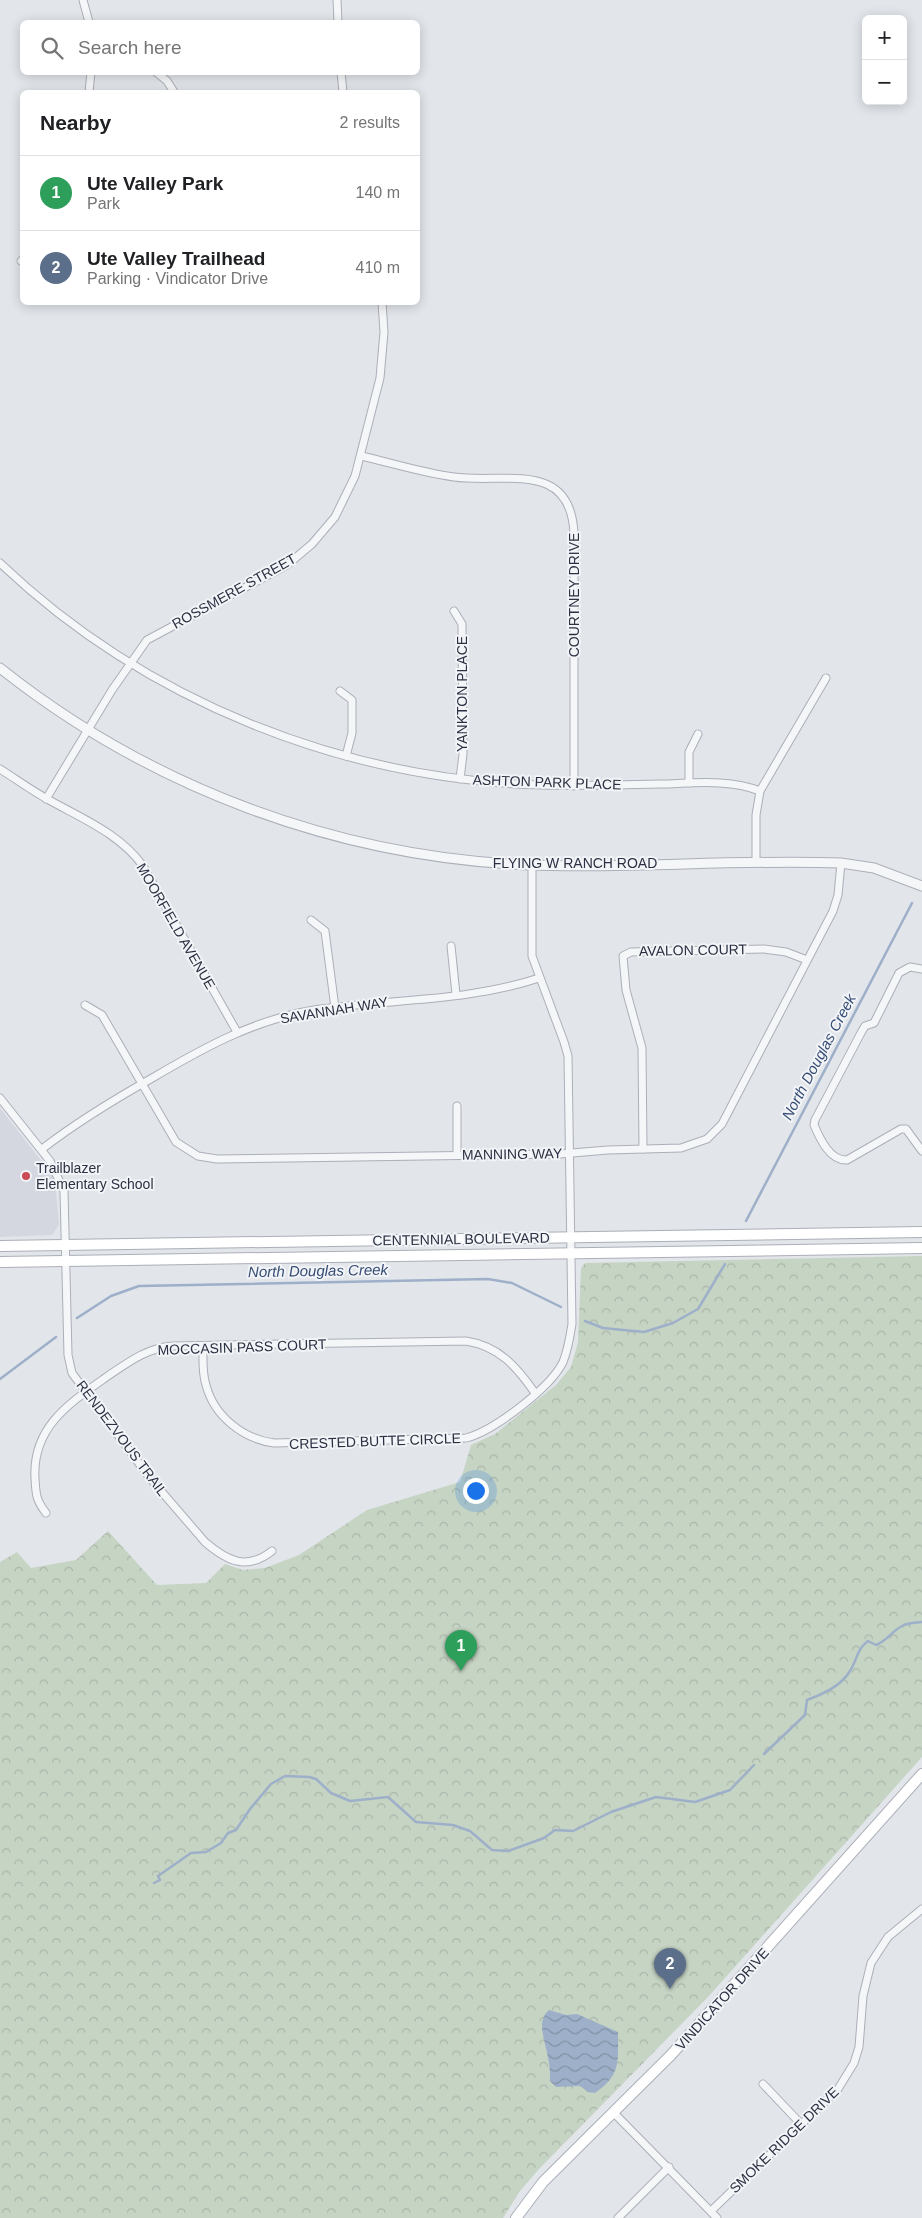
<!DOCTYPE html>
<html lang="en">
<head>
<meta charset="utf-8">
<style>
  body { margin:0; font-family:Helvetica,sans-serif; background:#f2f2f2; color:#202124 }
  .controls { position:absolute; right:15px; top:15px; display:grid; overflow:hidden; border-radius:8px; box-shadow:0 2px 12px #0003 }
  .controls button { width:45px; height:45px; display:grid; place-items:center; padding:0; border:0; border-bottom:1px solid #e0e0e0; background:#fff; color:#202124; font:25px sans-serif }
  .you { position:absolute; left:475px; top:1490px; width:18px; height:18px; margin:-12px; border:4px solid #fff; border-radius:50%; background:#1a73e8; box-shadow:0 0 0 8px #1a73e833 }
  .badge { display:grid; place-items:center; width:32px; height:32px; border-radius:50%; background:#cb4b54; color:#fff; font-size:16px; font-weight:700 }
  .pin { position:absolute; translate:-50% -41px; filter:drop-shadow(0 1px 2px #0008) }
  .pin::after { content:''; position:absolute; top:26px; width:18px; height:15px; background:inherit; clip-path:polygon(0 0,100% 0,50% 100%) }
  .list { margin:0; padding:0; list-style:none }
  h2 { display:flex; justify-content:space-between; align-items:center; height:65px; margin:0; padding:0 20px; font-size:21px }
  h2 small { font-size:16px; font-weight:400; color:#757577 }
  .list li { display:grid; grid-template-columns:32px 1fr auto; gap:15px; align-items:center; box-sizing:border-box; height:75px; padding:0 20px; border-top:1px solid #e0e0e0 }
  .list b { display:block; font-size:19px; white-space:nowrap }
  .list p { margin:0; font-size:16px; white-space:nowrap; color:#757577 }
  .list em { font-size:16px; font-style:normal; color:#757577 }
  .icon { flex:none; width:28px; height:28px; fill:none; stroke:currentColor; stroke-width:2; stroke-linecap:round; stroke-linejoin:round }
  .map { position:relative; flex:none; width:922px; height:2218px; overflow:hidden }
  .search { position:absolute; background:#fff; box-shadow:0 2px 12px #0003; left:20px; top:20px; width:400px; height:55px; display:flex; align-items:center; gap:12px; box-sizing:border-box; padding:0 18px; border-radius:8px; color:#757577; font-size:19px }
  .panel { position:absolute; background:#fff; box-shadow:0 2px 12px #0003; left:20px; top:90px; width:400px; height:215px; border-radius:8px }
  .map>svg:first-child { display:block }
  .built { fill:#d4d7df }
  .park { fill:url(#park-crowns) }
  .water { fill:url(#water-waves) }
  .lines { fill:none; stroke-linecap:round; stroke-linejoin:round }
  .stream { stroke:#9eb0c9; stroke-width:2.5 }
  .minor-casing { stroke:#abafb8; stroke-width:9 }
  .tertiary-casing { stroke:#abafb8; stroke-width:11 }
  .secondary-casing { stroke:#abafb8; stroke-width:12 }
  .minor { stroke:#f5f6f8; stroke-width:7 }
  .tertiary { stroke:#f5f6f8; stroke-width:9 }
  .secondary { stroke:#fff; stroke-width:10 }
  .poi-dot { fill:#cb4b54; stroke:#f2f4f7; stroke-width:2 }
  .labels { text-anchor:middle; stroke-width:4; stroke-linejoin:round; paint-order:stroke }
  .street-label { font-size:14px; fill:#2b3142; stroke:#f2f4f7 }
  .poi-label { font-size:14px; fill:#2b3142; stroke:#f2f4f7; text-anchor:start }
  .water-label { font-size:15px; font-style:italic; fill:#364d75; stroke:#f2f4f7 }
</style>
</head>
<body>
<div class="map">
<svg width="922" height="2218" viewBox="0 0 922 2218">
  <defs>
    <pattern id="park-crowns" width="20" height="18" patternUnits="userSpaceOnUse" patternTransform="scale(1.25)"><rect width="20" height="18" fill="#c6d4c4"/><path d="M2 6a3 3 0 1 1 6 0M12 15a3 3 0 1 1 6 0" fill="none" stroke="#aab6aa"/></pattern>
    <pattern id="water-waves" width="16" height="10" patternUnits="userSpaceOnUse" patternTransform="scale(1.25)"><rect width="16" height="10" fill="#9eb0c9"/><path d="M0 5q4-4 8 0t8 0" fill="none" stroke="#8190a5"/></pattern>
  </defs>
  <rect width="100%" height="100%" fill="#e2e5ea"/>
  <path class="built" d="M0 1108 50 1172 55 1181 59 1225 52 1235 0 1237Z"/>
  <path class="park" d="M922 1256V1757L708 1997 539 2169 520 2191 503 2218H0V1562L17 1552 31 1568 76 1560 108 1531 157 1585 206 1583 225 1564 243 1570 265 1568 299 1555 367 1510 460 1482 471 1445 495 1434 556 1385 571 1367 578 1342 581 1268 585 1263Z"/>
  <path class="water" d="M549 2010 566 2015 577 2014 618 2032C618 2062 621 2075 595 2093L588 2092 580 2086 556 2087 550 2081C550 2074 550 2065 548 2058 546 2042 535 2022 549 2010Z"/>
  <g class="lines">
    <g class="stream">
      <path d="M746 1221 912 903"/>
      <path d="M77 1318 111 1296 139 1286 488 1279 512 1283 561 1307"/>
      <path d="M585 1321 603 1328 644 1332 673 1323 698 1309 725 1264"/>
      <path d="M0 1379 56 1337"/>
      <path d="M764 1754 805 1715 807 1700C823 1694 841 1686 850 1671 857 1660 857 1649 868 1641L876 1645C887 1641 892 1631 902 1626 910 1622 915 1623 922 1622"/>
      <path d="M154 1883 160 1880 158 1876 191 1853 206 1852 221 1843 228 1833 236 1830 250 1809 271 1784 285 1776 309 1777 316 1779 331 1793 350 1801 388 1797 416 1822 453 1825 470 1831 492 1850 508 1851 544 1838 555 1830 573 1831 611 1812 656 1797 695 1802 730 1790 754 1765"/>
    </g>
    <g class="minor-casing">
      <g id="minor">
        <path d="M83 0 89 22"/>
        <path d="M337 0 338 22"/>
        <path d="M156 72 167 81 174 92"/>
        <path d="M341 72 343 92"/>
        <path d="M89 92 91 72"/>
        <path d="M21 261 22 260"/>
        <path d="M361 456C392 463 423 473 454 477 504 484 571 459 574 534V786"/>
        <path d="M0 563C145 701 343 780 543 785 583 786 623 785 662 784 695 783 730 779 760 791"/>
        <path d="M454 611 462 624 463 754 460 779"/>
        <path d="M340 691 352 700V733L346 756"/>
        <path d="M0 769C16 779 32 791 49 800 83 819 120 834 143 866L237 1032"/>
        <path d="M689 783V752L698 734"/>
        <path d="M46 799 112 690 147 640 287 565 312 544 335 517 355 476 380 378 384 332 382 302"/>
        <path d="M756 863V815L760 791 826 678"/>
        <path d="M311 920 325 931 335 1008"/>
        <path d="M451 946 456 994"/>
        <path d="M922 969 910 967 899 973 874 1023 865 1026 862 1031 815 1120 814 1125C820 1139 830 1161 847 1160L901 1129H906L922 1151"/>
        <path d="M85 1005 102 1015 176 1142 198 1156 217 1159 560 1154 608 1150 681 1148 707 1139 722 1124 833 911 838 895 841 863"/>
        <path d="M0 1098 50 1161 64 1191 68 1355 72 1373 149 1477 205 1542C227 1561 247 1571 272 1551"/>
        <path d="M457 1106V1155"/>
        <path d="M42 1149C77 1122 115 1099 154 1077 205 1047 254 1020 314 1010 388 999 467 1002 539 978"/>
        <path d="M643 1149 642 1048 626 990 623 956 631 952 764 949 786 952 807 960"/>
        <path d="M203 1346C203 1359 202 1373 206 1385 214 1416 243 1439 274 1443L466 1438C494 1431 551 1387 563 1362 568 1350 570 1337 572 1324L568 1056 564 1042 532 956V865"/>
        <path d="M46 1513C36 1500 36 1495 35 1479 32 1428 68 1404 105 1378 127 1363 146 1348 173 1346L466 1341C499 1346 517 1367 535 1393"/>
        <path d="M763 2084 800 2123"/>
        <path d="M613 2112 717 2218"/>
        <path d="M711 2211 838 2089 854 2063 859 2047 863 1996 871 1963 888 1937 922 1909"/>
        <path d="M618 2218 669 2167"/>
      </g>
    </g>
    <g class="tertiary-casing">
      <path id="tertiary" d="M0 668C151 788 337 857 529 865 633 869 737 859 841 863L874 868 922 886"/>
    </g>
    <g class="secondary-casing">
      <g id="secondary">
        <path d="M0 1246 922 1232"/>
        <path d="M0 1262 922 1248"/>
        <path d="M516 2218 543 2182 671 2055 922 1774"/>
      </g>
    </g>
    <use href="#minor" class="minor"/>
    <use href="#tertiary" class="tertiary"/>
    <use href="#secondary" class="secondary"/>
  </g>
  <circle class="poi-dot" cx="26" cy="1176" r="5"/>
  <g class="labels">
    <g class="street-label">
      <text transform="translate(234 591) rotate(-29)" y="5">ROSSMERE STREET</text>
      <text transform="translate(574 595) rotate(-90)" y="5">COURTNEY DRIVE</text>
      <text transform="translate(462 694) rotate(-90)" y="5">YANKTON PLACE</text>
      <text transform="translate(547 782) rotate(2)" y="5">ASHTON PARK PLACE</text>
      <text x="575" y="868">FLYING W RANCH ROAD</text>
      <text transform="translate(176 926) rotate(60)" y="5">MOORFIELD AVENUE</text>
      <text transform="translate(693 950) rotate(-1)" y="5">AVALON COURT</text>
      <text transform="translate(334 1010) rotate(-9)" y="5">SAVANNAH WAY</text>
      <text transform="translate(512 1154) rotate(-1)" y="5">MANNING WAY</text>
      <text transform="translate(461 1239) rotate(-1)" y="5">CENTENNIAL BOULEVARD</text>
      <text transform="translate(242 1347) rotate(-2)" y="5">MOCCASIN PASS COURT</text>
      <text transform="translate(122 1438) rotate(53)" y="5">RENDEZVOUS TRAIL</text>
      <text transform="translate(375 1441) rotate(-2)" y="5">CRESTED BUTTE CIRCLE</text>
      <text transform="translate(722 1999) rotate(-48)" y="5">VINDICATOR DRIVE</text>
      <text transform="translate(784 2140) rotate(-44)" y="5">SMOKE RIDGE DRIVE</text>
    </g>
    <g class="poi-label">
      <text x="36" y="1173">Trailblazer<tspan x="36" dy="16">Elementary School</tspan></text>
    </g>
    <g class="water-label">
      <text transform="translate(819 1057) rotate(-62)" y="5">North Douglas Creek</text>
      <text transform="translate(318 1271) rotate(-1)" y="5">North Douglas Creek</text>
    </g>
  </g>
</svg>
<div class="controls">
<button>+</button>
<button>−</button>
</div>
<div class="you"></div>
<div class="pin badge" style="left:461px;top:1671px;background:#2e9e5b">1</div>
<div class="pin badge" style="left:670px;top:1989px;background:#5c6f8a">2</div>
<div class="search"><svg class="icon" aria-label="search" viewBox="0 0 24 24"><circle cx="10" cy="10" r="6"/><path d="M15 15l6 6"/></svg>Search here</div>
<section class="panel">
<h2>Nearby<small>2 results</small></h2>
<ul class="list">
<li><span class="badge" style="background:#2e9e5b">1</span><div><b>Ute Valley Park</b><p>Park</p></div><em>140 m</em></li>
<li><span class="badge" style="background:#5c6f8a">2</span><div><b>Ute Valley Trailhead</b><p>Parking · Vindicator Drive</p></div><em>410 m</em></li>
</ul>
</section>
</div>
</body>
</html>
